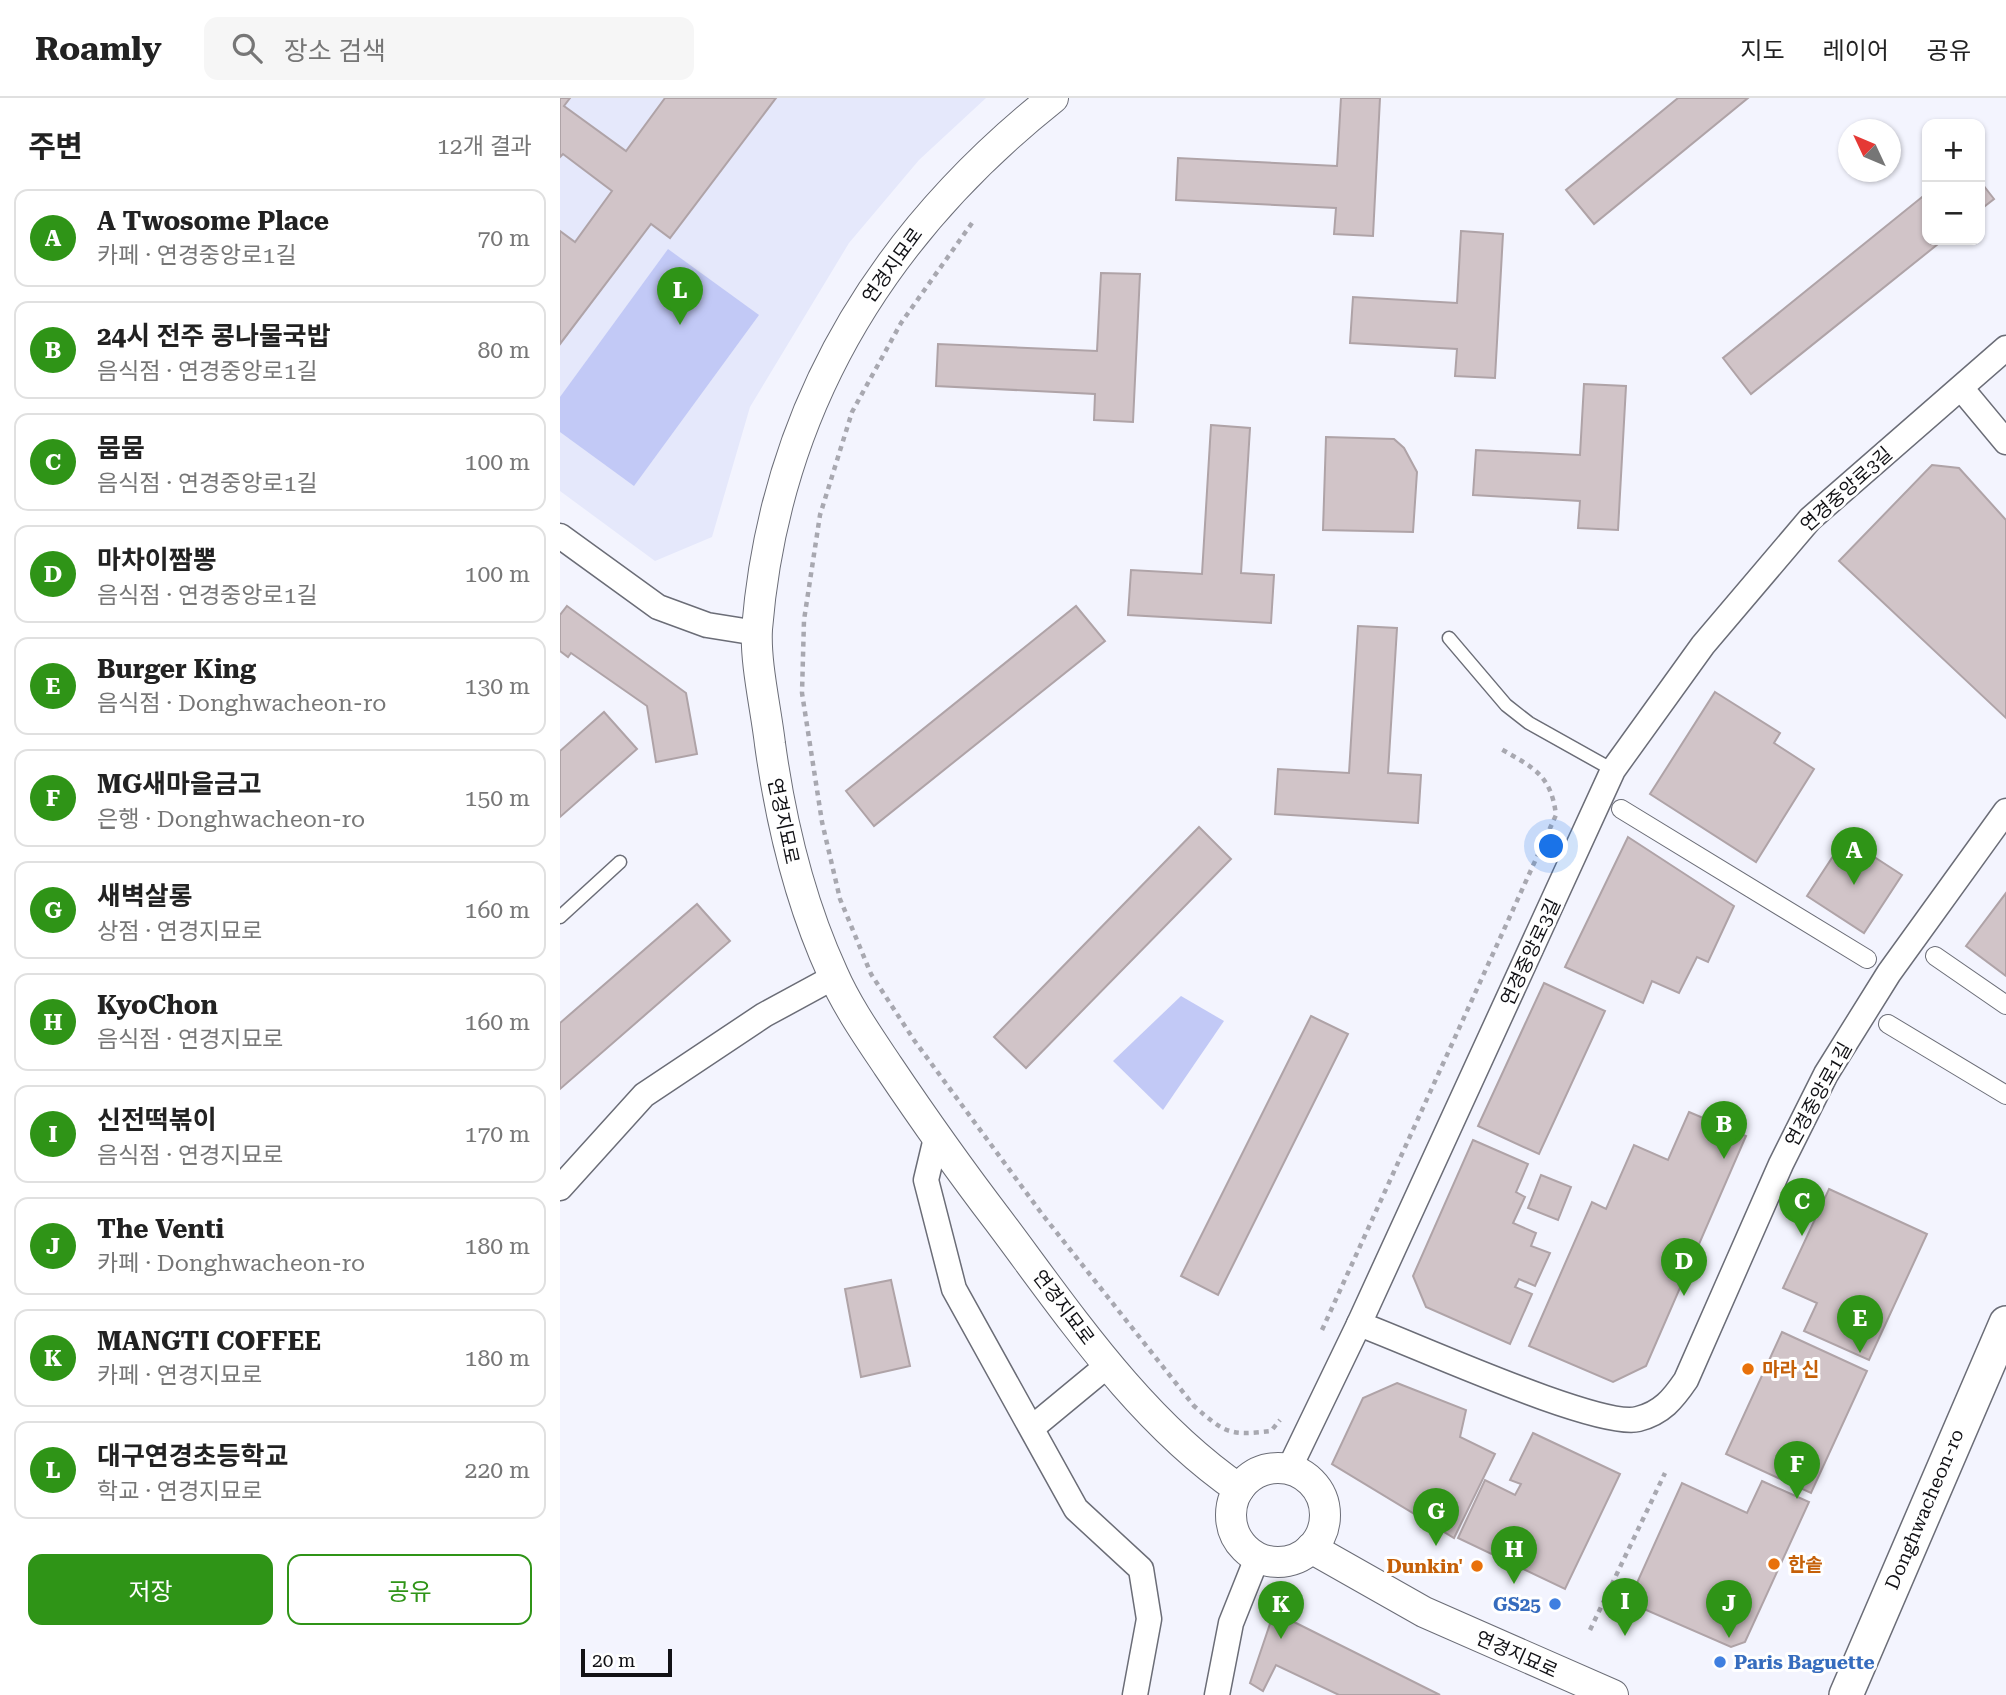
<!DOCTYPE html>
<html lang="ko">
<head>
<meta charset="utf-8">
<style>
  body { margin:0; font-family:"Roboto Serif","Noto Sans KR",serif; background:#f6f6f6; color:#222 }
  .controls { position:absolute; right:21px; top:21px; display:grid; overflow:hidden; border-radius:14px; box-shadow:0 2px 5px #0004 }
  .controls button { width:63px; height:63px; display:grid; place-items:center; padding:0; border:0; border-bottom:2px solid #e0e0e0; background:#fff; color:#222; font:35px sans-serif }
  .compass { position:absolute; left:1278px; top:21px; width:63px; height:63px; border-radius:50%; background:#fff; box-shadow:0 2px 5px #0004; rotate:314deg }
  .scale { position:absolute; left:21px; bottom:18px; width:91px; box-sizing:border-box; padding-left:7px; border:4px solid #111115; border-top:0; font-size:19px; line-height:24px; white-space:nowrap; color:#111115; -webkit-text-stroke:5px #fff; paint-order:stroke }
  .you { position:absolute; left:992px; top:749px; width:24px; height:24px; margin:-18px; border:5px solid #fff; border-radius:50%; background:#1a73e8; box-shadow:0 0 0 10px #1a73e833 }
  .badge { display:grid; place-items:center; width:46px; height:46px; border-radius:50%; background:#2f9417; color:#fff; font-size:23px; font-weight:700 }
  .pin { position:absolute; translate:-50% -58px; filter:drop-shadow(0 2px 4px #0008) }
  .pin::after { content:''; position:absolute; top:37px; width:24px; height:21px; background:inherit; clip-path:polygon(0 0,100% 0,50% 100%) }
  .list { margin:0; padding:0; list-style:none }
  h2 { display:flex; justify-content:space-between; align-items:center; height:91px; margin:0; padding:0 28px; font-size:30px }
  h2 small { font-size:23px; font-weight:400; color:#767676 }
  .list li { display:grid; grid-template-columns:46px 1fr auto; gap:21px; align-items:center; box-sizing:border-box; height:98px; margin:0 14px 14px; padding:0 14px; border:2px solid #e0e0e0; border-radius:14px }
  .list b { display:block; font-size:26px; white-space:nowrap }
  .list p { margin:0; font-size:23px; white-space:nowrap; color:#767676 }
  .list em { font-size:23px; font-style:normal; color:#767676 }
  .actions { display:flex; gap:14px; padding:21px 28px }
  .actions a { flex:1; padding:16px 0; border:2px solid #2f9417; border-radius:14px; text-align:center; font-size:24px; color:#2f9417 }
  .actions .main { background:#2f9417; color:#fff }
  .icon { flex:none; width:38px; height:38px; fill:none; stroke:currentColor; stroke-width:2; stroke-linecap:round; stroke-linejoin:round }
  .map { position:relative; flex:none; width:1446px; height:1597px; overflow:hidden }
  header { display:flex; align-items:center; gap:42px; box-sizing:border-box; height:98px; padding:0 35px; background:#fff; border-bottom:2px solid #e0e0e0 }
  header strong { font-size:33px }
  nav { display:flex; gap:38px; margin-inline-start:auto; font-size:24px }
  .search { width:490px; height:63px; background:#f6f6f6; display:flex; align-items:center; gap:18px; box-sizing:border-box; padding:0 24px; border-radius:14px; color:#767676; font-size:26px }
  main { display:flex }
  aside { flex:1; background:#fff }
  .map>svg:first-child { display:block }
  .built { fill:#e5e8fb }
  .green { fill:#c2c9f6 }
  .building { fill:#d1c4c8; stroke:#afa3a7; stroke-width:2 }
  .lines { fill:none; stroke-linecap:round; stroke-linejoin:round }
  .service-casing { stroke:#6b6d77; stroke-width:15 }
  .pedestrian-casing { stroke:#6b6d77; stroke-width:20 }
  .minor-casing { stroke:#6b6d77; stroke-width:27 }
  .tertiary-casing { stroke:#6b6d77; stroke-width:32 }
  .secondary-casing { stroke:#6b6d77; stroke-width:36 }
  .path { stroke:#a8a8b0; stroke-width:4.5; stroke-dasharray:5 5; stroke-linecap:butt }
  .service { stroke:#fff; stroke-width:12 }
  .pedestrian { stroke:#fff; stroke-width:18 }
  .minor { stroke:#fff; stroke-width:24 }
  .tertiary { stroke:#fff; stroke-width:30 }
  .secondary { stroke:#fff; stroke-width:33 }
  .food-dot { fill:#e8710a; stroke:#fff; stroke-width:2.5 }
  .shop-dot { fill:#3f7fe0; stroke:#fff; stroke-width:2.5 }
  .labels { text-anchor:middle; stroke-width:6; stroke-linejoin:round; paint-order:stroke }
  .street-label { font-size:19px; fill:#111115; stroke:#fff }
  .food-label { font-size:19px; font-weight:bold; fill:#c56008; stroke:#fff; text-anchor:start }
  .shop-label { font-size:19px; font-weight:bold; fill:#366cbe; stroke:#fff; text-anchor:end }
</style>
</head>
<body>
<header>
<strong>Roamly</strong>
<div class="search"><svg class="icon" aria-label="search" viewBox="0 0 24 24"><circle cx="10" cy="10" r="6"/><path d="M15 15l6 6"/></svg>장소 검색</div>
<nav><a>지도</a><a>레이어</a><a>공유</a></nav>
</header>
<main>
<aside>
<h2>주변<small>12개 결과</small></h2>
<ul class="list">
<li><span class="badge">A</span><div><b>A Twosome Place</b><p>카페 · 연경중앙로1길</p></div><em>70 m</em></li>
<li><span class="badge">B</span><div><b>24시 전주 콩나물국밥</b><p>음식점 · 연경중앙로1길</p></div><em>80 m</em></li>
<li><span class="badge">C</span><div><b>뭄뭄</b><p>음식점 · 연경중앙로1길</p></div><em>100 m</em></li>
<li><span class="badge">D</span><div><b>마차이짬뽕</b><p>음식점 · 연경중앙로1길</p></div><em>100 m</em></li>
<li><span class="badge">E</span><div><b>Burger King</b><p>음식점 · Donghwacheon-ro</p></div><em>130 m</em></li>
<li><span class="badge">F</span><div><b>MG새마을금고</b><p>은행 · Donghwacheon-ro</p></div><em>150 m</em></li>
<li><span class="badge">G</span><div><b>새벽살롱</b><p>상점 · 연경지묘로</p></div><em>160 m</em></li>
<li><span class="badge">H</span><div><b>KyoChon</b><p>음식점 · 연경지묘로</p></div><em>160 m</em></li>
<li><span class="badge">I</span><div><b>신전떡볶이</b><p>음식점 · 연경지묘로</p></div><em>170 m</em></li>
<li><span class="badge">J</span><div><b>The Venti</b><p>카페 · Donghwacheon-ro</p></div><em>180 m</em></li>
<li><span class="badge">K</span><div><b>MANGTI COFFEE</b><p>카페 · 연경지묘로</p></div><em>180 m</em></li>
<li><span class="badge">L</span><div><b>대구연경초등학교</b><p>학교 · 연경지묘로</p></div><em>220 m</em></li>
</ul>
<div class="actions"><a class="main">저장</a><a>공유</a></div>
</aside>
<div class="map">
<svg width="1446" height="1597" viewBox="0 0 1446 1597">
  <rect width="100%" height="100%" fill="#f3f4fe"/>
  <path class="built" d="M0 0H426L359 62 289 145 190 309 152 439 95 463 0 393Z"/>
  <g class="green">
    <path d="M108 151 199 217 74 388 0 334V299Z"/>
    <path d="M621 898 664 923 603 1012 553 963Z"/>
  </g>
  <g class="building">
    <path d="M0 0H10L4 8 66 53 105 0H216L110 140 91 126 0 246V133L15 144 52 93 3 56 0 59Z"/>
    <path d="M781 0H820L813 138 774 136 776 110 616 102 618 60 777 68Z"/>
    <path d="M1118 0H1188L1034 126 1006 92Z"/>
    <path d="M1420 83 1434 101 1420 112Z"/>
    <path d="M1367 95V142H1383L1191 296 1163 260Z"/>
    <path d="M901 133 943 136 935 280 895 278 897 251 790 245 793 199 897 205Z"/>
    <path d="M541 175 580 176 573 324 534 322 535 296 376 288 378 246 537 253Z"/>
    <path d="M1024 286 1066 288 1058 432 1018 430 1020 403 913 397 916 352 1020 357Z"/>
    <path d="M651 327 690 330 681 475 714 477 711 525 568 517 571 472 642 476Z"/>
    <path d="M766 339 834 341 844 350 857 374 853 434 763 432Z"/>
    <path d="M1372 367 1399 370 1446 422V620L1279 463Z"/>
    <path d="M7 508 126 595 137 656 96 664 87 608 11 555 8 559 0 553V517Z"/>
    <path d="M516 508 545 543 314 728 286 693Z"/>
    <path d="M798 528 837 530 828 675 861 677 858 725 715 716 718 671 789 675Z"/>
    <path d="M1155 594 1220 635 1214 645 1254 671 1196 764 1090 696Z"/>
    <path d="M44 614 77 651 0 719V653Z"/>
    <path d="M639 729 671 761 466 970 434 939Z"/>
    <path d="M1068 739 1174 808 1148 864 1137 859 1119 895 1092 883 1083 905 1005 869Z"/>
    <path d="M1285 740 1342 777 1304 835 1247 798Z"/>
    <path d="M1446 795V878L1406 848Z"/>
    <path d="M137 806 170 843 0 991V925Z"/>
    <path d="M984 885 1045 913 979 1056 918 1028Z"/>
    <path d="M751 918 788 936 658 1197 621 1178Z"/>
    <path d="M1129 1014 1186 1038 1086 1268 1053 1284 969 1248 1032 1104 1046 1111 1074 1047 1108 1062Z"/>
    <path d="M913 1042 968 1066 956 1094 965 1099 953 1125 976 1135 971 1148 990 1155 975 1188 959 1181 955 1189 972 1196 950 1246 866 1209 853 1178Z"/>
    <path d="M981 1077 1011 1089 998 1122 968 1110Z"/>
    <path d="M1269 1091 1367 1136 1309 1262 1244 1233 1257 1205 1223 1190Z"/>
    <path d="M331 1182 350 1268 301 1279 285 1191Z"/>
    <path d="M1222 1234 1307 1273 1251 1395 1166 1356Z"/>
    <path d="M837 1285 906 1312 900 1339 935 1356 894 1440 772 1366 803 1300Z"/>
    <path d="M973 1335 1060 1376 1005 1491 898 1440 925 1382 955 1397 961 1386 950 1382Z"/>
    <path d="M1202 1383 1249 1404 1185 1544 1171 1549 1077 1508 1072 1496 1122 1385 1187 1415Z"/>
    <path d="M714 1514 880 1597H779L716 1567 703 1593 690 1585Z"/>
  </g>
  <g class="lines">
    <g class="service-casing">
      <g id="service">
        <path d="M889 540 946 607 969 625 1053 672"/>
        <path d="M0 819 60 764"/>
      </g>
    </g>
    <g class="pedestrian-casing">
      <g id="pedestrian">
        <path d="M1061 711 1307 861"/>
        <path d="M1375 858 1446 907"/>
        <path d="M1328 926 1446 997"/>
      </g>
    </g>
    <g class="minor-casing">
      <g id="minor">
        <path d="M1401 290 1446 344"/>
        <path d="M0 438 98 509 147 527 197 535"/>
        <path d="M376 1040 366 1082 394 1191 516 1411 581 1471 589 1521 575 1597"/>
        <path d="M0 1090 84 997 204 917 274 879"/>
        <path d="M799 1226C849 1244 1038 1331 1078 1321 1102 1315 1113 1301 1126 1282L1221 1066 1266 976 1329 875 1446 713"/>
        <path d="M473 1329 548 1267"/>
        <path d="M729 1371 799 1226 1053 672 1143 547 1250 421 1446 250"/>
        <path d="M657 1597 671 1525 697 1460"/>
      </g>
    </g>
    <g class="tertiary-casing">
      <g id="tertiary">
        <path d="M493 0C322 136 215 311 197 531 195 565 206 611 210 646 221 726 239 802 273 876 287 908 308 938 328 968 363 1020 399 1071 438 1122 510 1218 579 1322 679 1391"/>
        <circle cx="718" cy="1417" r="47"/>
        <path d="M751 1450 864 1514 1053 1597"/>
      </g>
    </g>
    <g class="secondary-casing">
      <path id="secondary" d="M1286 1597 1446 1225"/>
    </g>
    <g class="path">
      <path d="M412 125 341 225 292 314 260 417 244 522 242 595 262 724 280 801 311 876 354 942 482 1116 634 1308C665 1335 669 1338 711 1333L720 1322"/>
      <path d="M762 1232 996 717C991 677 974 670 941 651"/>
      <path d="M1030 1532 1105 1375"/>
    </g>
    <use href="#service" class="service"/>
    <use href="#pedestrian" class="pedestrian"/>
    <use href="#minor" class="minor"/>
    <use href="#tertiary" class="tertiary"/>
    <use href="#secondary" class="secondary"/>
  </g>
  <g class="food-dot">
    <circle cx="1188" cy="1271" r="7"/>
    <circle cx="1214" cy="1466" r="7"/>
    <circle cx="917" cy="1468" r="7"/>
  </g>
  <g class="shop-dot">
    <circle cx="995" cy="1506" r="7"/>
    <circle cx="1160" cy="1564" r="7"/>
  </g>
  <g class="labels">
    <g class="street-label">
      <text transform="translate(332 167) rotate(-54)" y="7">연경지묘로</text>
      <text transform="translate(1286 391) rotate(-42)" y="7">연경중앙로3길</text>
      <text transform="translate(224 723) rotate(78)" y="7">연경지묘로</text>
      <text transform="translate(970 854) rotate(-65)" y="7">연경중앙로3길</text>
      <text transform="translate(1258 996) rotate(-61)" y="7">연경중앙로1길</text>
      <text transform="translate(504 1209) rotate(53)" y="7">연경지묘로</text>
      <text transform="translate(1364 1411) rotate(-67)" y="7">Donghwacheon-ro</text>
      <text transform="translate(957 1556) rotate(24)" y="7">연경지묘로</text>
    </g>
    <g class="food-label">
      <text x="1202" y="1278">마라 신</text>
      <text x="1228" y="1473">한솥</text>
      <text x="903" y="1475" text-anchor="end">Dunkin'</text>
    </g>
    <g class="shop-label">
      <text x="981" y="1513">GS25</text>
      <text x="1174" y="1571" text-anchor="start">Paris Baguette</text>
    </g>
  </g>
</svg>
<div class="controls">
<button>+</button>
<button>−</button>
</div>
<svg class="compass" viewBox="-18 -18 36 36"><path d="M0-13l5 13h-10z" fill="#e53935"/><path d="M0 13l5-13h-10z" fill="#767676"/></svg>
<div class="scale">20 m</div>
<div class="you"></div>
<div class="pin badge" style="left:1294px;top:787px">A</div>
<div class="pin badge" style="left:1164px;top:1061px">B</div>
<div class="pin badge" style="left:1242px;top:1138px">C</div>
<div class="pin badge" style="left:1124px;top:1198px">D</div>
<div class="pin badge" style="left:1300px;top:1255px">E</div>
<div class="pin badge" style="left:1237px;top:1401px">F</div>
<div class="pin badge" style="left:876px;top:1448px">G</div>
<div class="pin badge" style="left:954px;top:1486px">H</div>
<div class="pin badge" style="left:1065px;top:1538px">I</div>
<div class="pin badge" style="left:1169px;top:1540px">J</div>
<div class="pin badge" style="left:721px;top:1541px">K</div>
<div class="pin badge" style="left:120px;top:227px">L</div>
</div>
</main>
</body>
</html>
